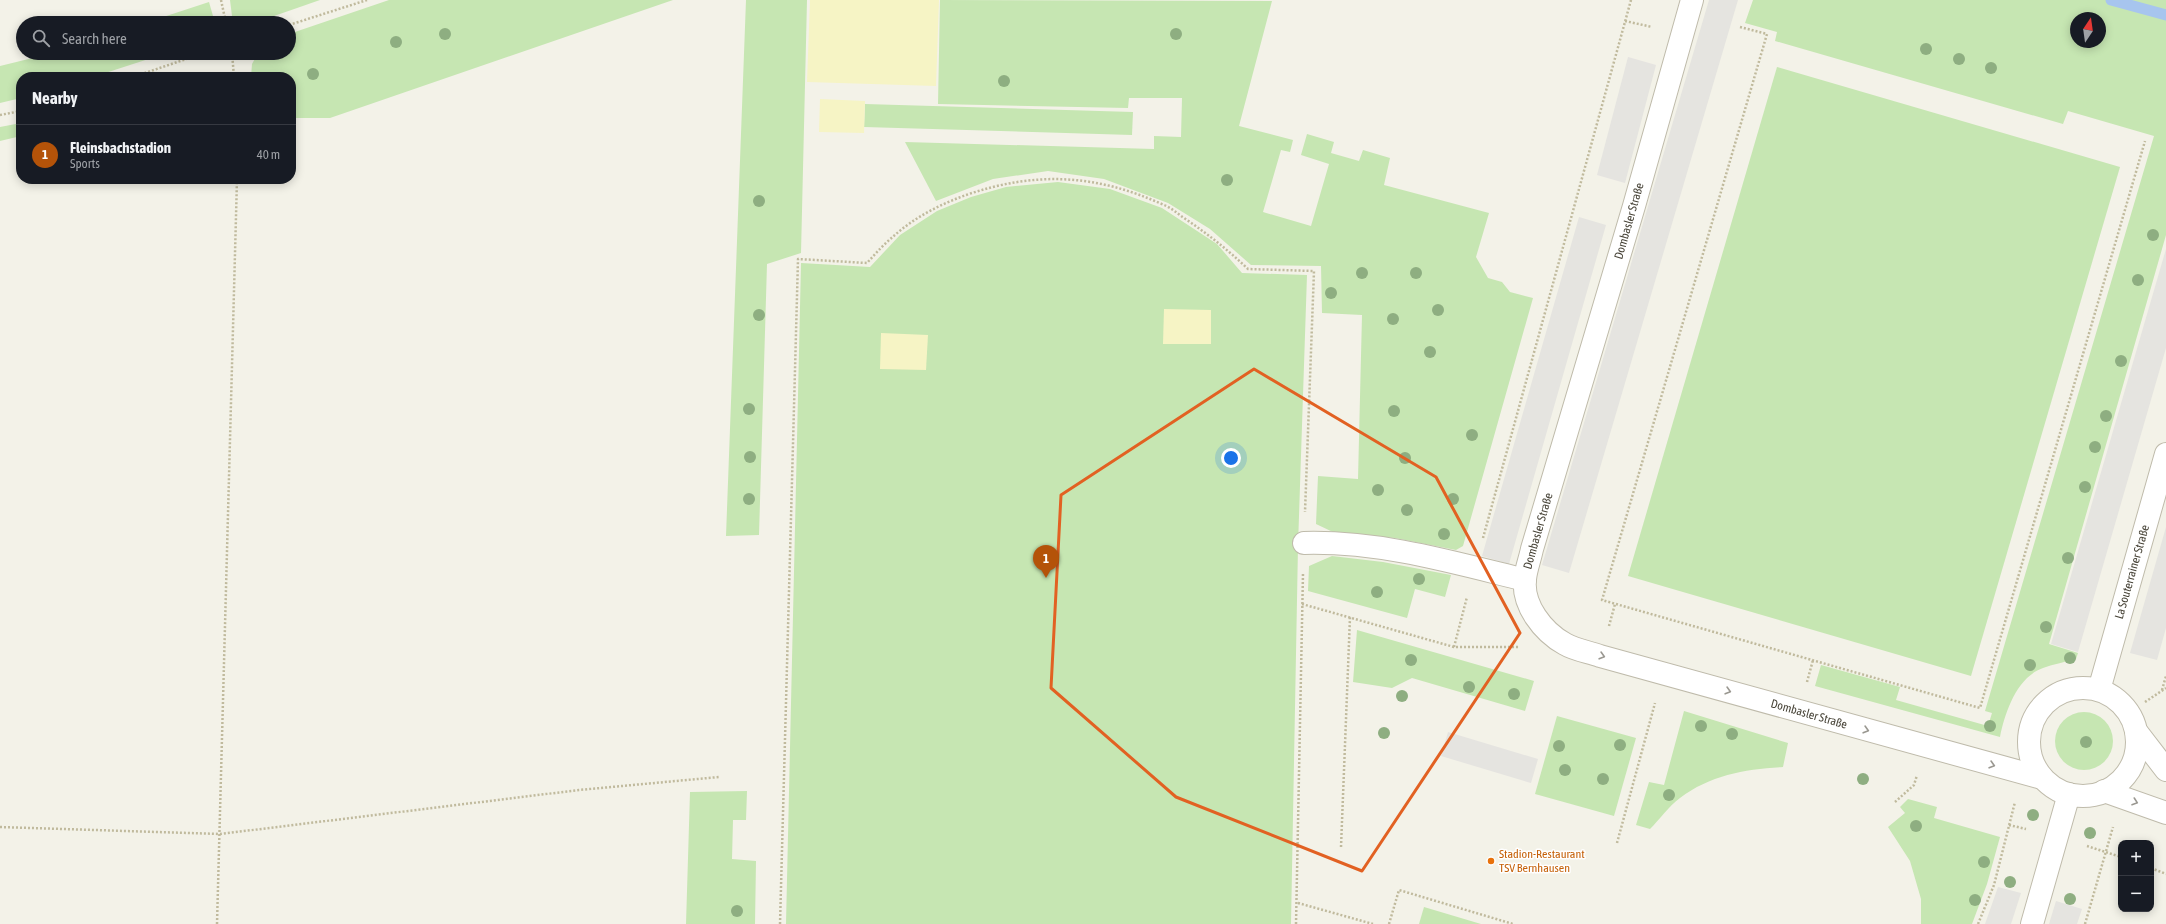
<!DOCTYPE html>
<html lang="en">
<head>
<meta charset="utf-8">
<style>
  body { margin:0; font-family:"Asap Condensed",sans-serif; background:#242831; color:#f1f3f6 }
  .controls { position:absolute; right:12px; bottom:12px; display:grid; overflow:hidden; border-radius:8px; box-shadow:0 2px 10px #0003 }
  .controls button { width:36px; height:36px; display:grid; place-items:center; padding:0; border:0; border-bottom:1px solid #363941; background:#171b24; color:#f1f3f6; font:20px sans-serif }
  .compass { position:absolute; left:2070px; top:12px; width:36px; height:36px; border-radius:50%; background:#171b24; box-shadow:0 2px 10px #0003; rotate:13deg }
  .you { position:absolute; left:1231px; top:458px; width:14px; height:14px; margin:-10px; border:3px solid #fff; border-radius:50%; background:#1a73e8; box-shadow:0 0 0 6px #1a73e833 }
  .badge { display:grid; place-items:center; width:26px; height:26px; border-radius:50%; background:#b45309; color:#fff; font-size:13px; font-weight:700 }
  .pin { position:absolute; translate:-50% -33px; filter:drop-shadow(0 1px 2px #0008) }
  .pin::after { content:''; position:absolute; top:21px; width:14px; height:12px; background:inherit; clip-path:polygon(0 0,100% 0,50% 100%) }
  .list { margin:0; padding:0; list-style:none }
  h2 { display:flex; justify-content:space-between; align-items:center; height:52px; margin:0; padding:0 16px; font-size:17px }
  h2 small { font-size:13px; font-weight:400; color:#9ea1a6 }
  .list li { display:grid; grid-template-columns:26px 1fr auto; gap:12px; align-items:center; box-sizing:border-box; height:60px; padding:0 16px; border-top:1px solid #363941 }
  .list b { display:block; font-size:15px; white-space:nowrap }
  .list p { margin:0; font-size:13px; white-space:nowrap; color:#9ea1a6 }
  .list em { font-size:13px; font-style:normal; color:#9ea1a6 }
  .icon { flex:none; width:22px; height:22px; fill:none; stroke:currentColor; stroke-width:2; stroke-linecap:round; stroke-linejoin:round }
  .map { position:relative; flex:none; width:2166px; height:924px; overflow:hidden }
  .search { position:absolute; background:#171b24; box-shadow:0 2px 10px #0003; left:16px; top:16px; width:280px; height:44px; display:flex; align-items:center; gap:10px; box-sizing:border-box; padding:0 14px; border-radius:22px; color:#9ea1a6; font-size:15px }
  .panel { position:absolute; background:#171b24; box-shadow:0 2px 10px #0003; left:16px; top:72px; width:280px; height:112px; border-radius:16px }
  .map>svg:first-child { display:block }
  .green { fill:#c6e6b2; fill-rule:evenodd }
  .sand { fill:#f6f4c5 }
  .parking { fill:#e5e4e0 }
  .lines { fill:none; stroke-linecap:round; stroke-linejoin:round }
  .stream { stroke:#a7c5ee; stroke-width:11 }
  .minor-casing { stroke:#bfbbab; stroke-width:24 }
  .path { stroke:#c0ba9d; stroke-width:2.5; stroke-dasharray:2 2; stroke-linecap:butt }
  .minor { stroke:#fff; stroke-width:22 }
  .tree { fill:#8eae81 }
  .oneway { stroke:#9a9891 }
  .marked { fill:none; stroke:#e26122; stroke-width:3; stroke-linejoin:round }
  .food-dot { fill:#e8710a; stroke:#fff; stroke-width:1.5 }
  .labels { text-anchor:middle; stroke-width:3; stroke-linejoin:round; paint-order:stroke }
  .street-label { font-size:12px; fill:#474337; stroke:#fff }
  .food-label { font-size:12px; fill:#c56008; stroke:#fff; text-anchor:start }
</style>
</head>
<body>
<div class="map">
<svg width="2166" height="924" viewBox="0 0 2166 924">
  <rect width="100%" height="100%" fill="#f3f2e8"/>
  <g class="green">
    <path d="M230 0H320L254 23H240L232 16Z"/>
    <path d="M389 0H673L330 118H291V77H251L252 64 258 53H289V34Z"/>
    <path d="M746 0H807L801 253 767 264 759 535 726 536Z"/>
    <path d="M940 0 1272 1 1239 126 1293 140 1290 152 1281 150 1263 212 1311 226 1329 164 1301 155 1307 134 1334 142 1331 153 1359 161 1363 150 1390 158 1384 185 1489 213 1476 257 1488 278 1502 282 1510 292 1533 298 1463 546 1456 550 1395 538 1335 533 1316 524 1318 476 1358 479 1362 315 1322 313 1321 266 1251 265 1210 229 1168 203 1104 179 1048 171 993 179 936 201 905 142 1154 149V136L1181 137 1182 98H1129L1128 108 938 104Z"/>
    <path d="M1753 0H2166V235L2049 644 2078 653 2076 659C2065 662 2054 664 2043 668 2017 677 2005 712 2000 737L1815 686 1821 665 1900 687 1896 700 1988 726 1992 713 1985 711 2154 136 2068 111 2063 124 1775 41 1777 32 1745 23ZM2076 18H2100V42H2076Z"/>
    <path d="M209 2 215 23H145Z"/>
    <path d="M53 53H167L93 77H21V98L0 103V66Z"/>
    <path d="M1777 67 2120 167 1971 676 1628 576Z"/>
    <path d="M865 104 1133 112 1132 135 864 127Z"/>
    <path d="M21 123V136L0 141V127Z"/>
    <path d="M1058 182 1110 189 1162 208 1217 244 1242 273 1307 275 1298 546 1291 924H786L801 263 870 267 900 235 937 211 971 197 1006 187Z"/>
    <path d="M1332 556 1383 562 1451 575 1445 597 1415 589 1407 618 1308 591 1309 566Z"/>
    <path d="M1357 630 1534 681 1525 711 1412 678 1392 688 1353 682Z"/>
    <path d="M1684 711 1788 743 1783 767C1746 769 1710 775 1680 798 1669 806 1660 819 1650 829L1636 825 1649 782 1664 785Z"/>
    <circle cx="2084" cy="741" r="29"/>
    <path d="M1557 716 1636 738 1614 816 1535 794Z"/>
    <path d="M747 791 746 820H733L732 859 756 861 755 924H686L690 792Z"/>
    <path d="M1908 799 1937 807 1934 818 2000 837 1987 884 1972 924H1921V899L1910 861 1888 827 1905 813 1900 807Z"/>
    <path d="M1424 907 1481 924H1419Z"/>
  </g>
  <g class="sand">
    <path d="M810 0H939L936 86 807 82Z"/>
    <path d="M820 99 865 101 864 133 819 132Z"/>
    <path d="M1164 309 1211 310V344H1163Z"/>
    <path d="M881 333 928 335 926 370 880 369Z"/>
  </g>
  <g class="parking">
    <path d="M1709 0H1738L1569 573 1542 565Z"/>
    <path d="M1628 57 1656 65 1625 183 1597 175Z"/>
    <path d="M1579 217 1606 225 1509 564 1482 556Z"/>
    <path d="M2166 249V348L2078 652 2051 644Z"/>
    <path d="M2166 527V628L2157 660 2130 653Z"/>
    <path d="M1448 732 1538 759 1531 783 1441 756Z"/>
    <path d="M1998 887 2021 893 2011 924H1985Z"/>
    <path d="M2056 901 2082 909 2077 924H2049Z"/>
  </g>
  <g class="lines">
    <path class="stream" d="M2111 0 2166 15"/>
    <g class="minor-casing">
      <g id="minor">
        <path d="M1692 0 1634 206 1532 549C1530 559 1526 569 1525 579 1522 605 1543 632 1565 644 1575 650 1589 652 1600 656L2042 778"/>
        <path d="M1304 543C1380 541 1452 562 1525 580"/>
        <circle cx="2083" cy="742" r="54"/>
        <path d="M2099 690 2166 454"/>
        <path d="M2136 731 2166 770"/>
        <path d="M2104 791 2166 813"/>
        <path d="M2032 924 2069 794"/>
      </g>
    </g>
    <g class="path">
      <path d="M221 0 226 23"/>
      <path d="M1625 21 1652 27"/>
      <path d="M289 25 367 0"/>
      <path d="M1740 27 1767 34 1602 600 1980 708 2145 141"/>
      <path d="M232 53 234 77"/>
      <path d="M133 77 204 53"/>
      <path d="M0 115 21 111"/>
      <path d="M1483 538 1631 0"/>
      <path d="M1302 604 1454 647H1519"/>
      <path d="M1609 626 1615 604"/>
      <path d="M1454 647 1467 597"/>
      <path d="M1807 682 1813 660"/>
      <path d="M2162 690 2166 676"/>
      <path d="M2145 702 2166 688"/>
      <path d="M1895 802 1914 785 1917 775"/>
      <path d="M2009 825 2026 829"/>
      <path d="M0 827 220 834 579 790 719 777"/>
      <path d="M1617 843 1655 703"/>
      <path d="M2087 846 2121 857"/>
      <path d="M1341 847 1350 617"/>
      <path d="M2151 868 2166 874"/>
      <path d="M1298 903 1373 924"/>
      <path d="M217 924 237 179"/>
      <path d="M780 924 798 259 867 263C876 253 885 243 895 235 915 217 941 204 966 195 1036 171 1096 174 1164 205 1172 208 1179 215 1187 220 1209 235 1228 250 1248 269L1314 271 1305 512"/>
      <path d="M1296 924 1303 573"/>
      <path d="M1389 924 1399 890 1513 924"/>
      <path d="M1978 924 1994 885 2015 802"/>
      <path d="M2085 924 2113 827"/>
    </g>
    <use href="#minor" class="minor"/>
  </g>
  <g class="tree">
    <circle cx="445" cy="34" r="6"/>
    <circle cx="1176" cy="34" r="6"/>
    <circle cx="396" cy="42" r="6"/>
    <circle cx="1926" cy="49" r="6"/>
    <circle cx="1959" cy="59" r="6"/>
    <circle cx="1991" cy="68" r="6"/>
    <circle cx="313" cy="74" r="6"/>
    <circle cx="1004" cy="81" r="6"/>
    <circle cx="1227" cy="180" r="6"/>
    <circle cx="759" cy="201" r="6"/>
    <circle cx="2153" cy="235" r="6"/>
    <circle cx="1362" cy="273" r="6"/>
    <circle cx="1416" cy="273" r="6"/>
    <circle cx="2138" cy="280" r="6"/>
    <circle cx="1331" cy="293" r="6"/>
    <circle cx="1438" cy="310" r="6"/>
    <circle cx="759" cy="315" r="6"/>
    <circle cx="1393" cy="319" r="6"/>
    <circle cx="1430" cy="352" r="6"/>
    <circle cx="2121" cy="361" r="6"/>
    <circle cx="749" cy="409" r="6"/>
    <circle cx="1394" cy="411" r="6"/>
    <circle cx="2106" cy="416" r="6"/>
    <circle cx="1472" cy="435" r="6"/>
    <circle cx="2095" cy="447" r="6"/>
    <circle cx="750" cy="457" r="6"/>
    <circle cx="1405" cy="458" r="6"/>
    <circle cx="2085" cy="487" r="6"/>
    <circle cx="1378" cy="490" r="6"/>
    <circle cx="749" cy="499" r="6"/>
    <circle cx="1453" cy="499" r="6"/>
    <circle cx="1407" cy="510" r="6"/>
    <circle cx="1444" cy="534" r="6"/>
    <circle cx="2068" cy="558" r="6"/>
    <circle cx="1419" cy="579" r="6"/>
    <circle cx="1377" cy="592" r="6"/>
    <circle cx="2046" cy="627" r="6"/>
    <circle cx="2070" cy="658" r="6"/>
    <circle cx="1411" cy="660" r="6"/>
    <circle cx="2030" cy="665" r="6"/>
    <circle cx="1469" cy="687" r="6"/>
    <circle cx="1514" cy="694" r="6"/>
    <circle cx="1402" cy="696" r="6"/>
    <circle cx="1701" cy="726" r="6"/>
    <circle cx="1990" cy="726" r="6"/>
    <circle cx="1384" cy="733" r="6"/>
    <circle cx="1732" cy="734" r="6"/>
    <circle cx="2086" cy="742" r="6"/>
    <circle cx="1620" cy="745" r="6"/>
    <circle cx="1559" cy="746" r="6"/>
    <circle cx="1565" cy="770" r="6"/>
    <circle cx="1603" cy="779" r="6"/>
    <circle cx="1863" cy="779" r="6"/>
    <circle cx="1669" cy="795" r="6"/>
    <circle cx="2033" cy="815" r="6"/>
    <circle cx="1916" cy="826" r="6"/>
    <circle cx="2090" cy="833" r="6"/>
    <circle cx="1984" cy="862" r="6"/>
    <circle cx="2010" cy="882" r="6"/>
    <circle cx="2070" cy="899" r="6"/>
    <circle cx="1975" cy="900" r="6"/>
    <circle cx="737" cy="911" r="6"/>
  </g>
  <defs><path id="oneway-chevron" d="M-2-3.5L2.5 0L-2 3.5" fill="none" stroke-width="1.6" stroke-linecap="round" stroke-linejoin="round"/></defs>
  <g class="oneway">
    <use href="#oneway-chevron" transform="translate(1602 656) rotate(16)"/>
    <use href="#oneway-chevron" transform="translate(1728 691) rotate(16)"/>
    <use href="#oneway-chevron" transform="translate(1866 730) rotate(16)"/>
    <use href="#oneway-chevron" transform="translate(1992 765) rotate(16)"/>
    <use href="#oneway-chevron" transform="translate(2135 802) rotate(19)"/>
  </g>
  <path class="marked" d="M1254 369 1436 477 1520 633 1362 871 1176 797 1051 688 1061 495Z"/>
  <circle class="food-dot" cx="1491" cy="861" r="4"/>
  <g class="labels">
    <g class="street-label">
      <text transform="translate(1629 221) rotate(-74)" y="4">Dombasler Straße</text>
      <text transform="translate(1538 531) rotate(-74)" y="4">Dombasler Straße</text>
      <text transform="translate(2132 572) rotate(-74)" y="4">La Souterrainer Straße</text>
      <text transform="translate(1809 714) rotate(16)" y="4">Dombasler Straße</text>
    </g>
    <g class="food-label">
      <text x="1499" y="858">Stadion-Restaurant<tspan x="1499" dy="14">TSV Bernhausen</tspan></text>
    </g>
  </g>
</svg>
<div class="controls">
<button>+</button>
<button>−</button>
</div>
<svg class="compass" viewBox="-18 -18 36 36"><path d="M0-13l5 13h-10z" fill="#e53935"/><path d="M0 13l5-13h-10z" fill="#9ea1a6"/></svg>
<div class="you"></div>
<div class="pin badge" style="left:1046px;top:578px">1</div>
<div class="search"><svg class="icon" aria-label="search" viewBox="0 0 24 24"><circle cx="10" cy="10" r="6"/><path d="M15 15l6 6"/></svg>Search here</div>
<section class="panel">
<h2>Nearby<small></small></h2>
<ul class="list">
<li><span class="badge">1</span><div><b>Fleinsbachstadion</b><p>Sports</p></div><em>40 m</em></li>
</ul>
</section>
</div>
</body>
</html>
